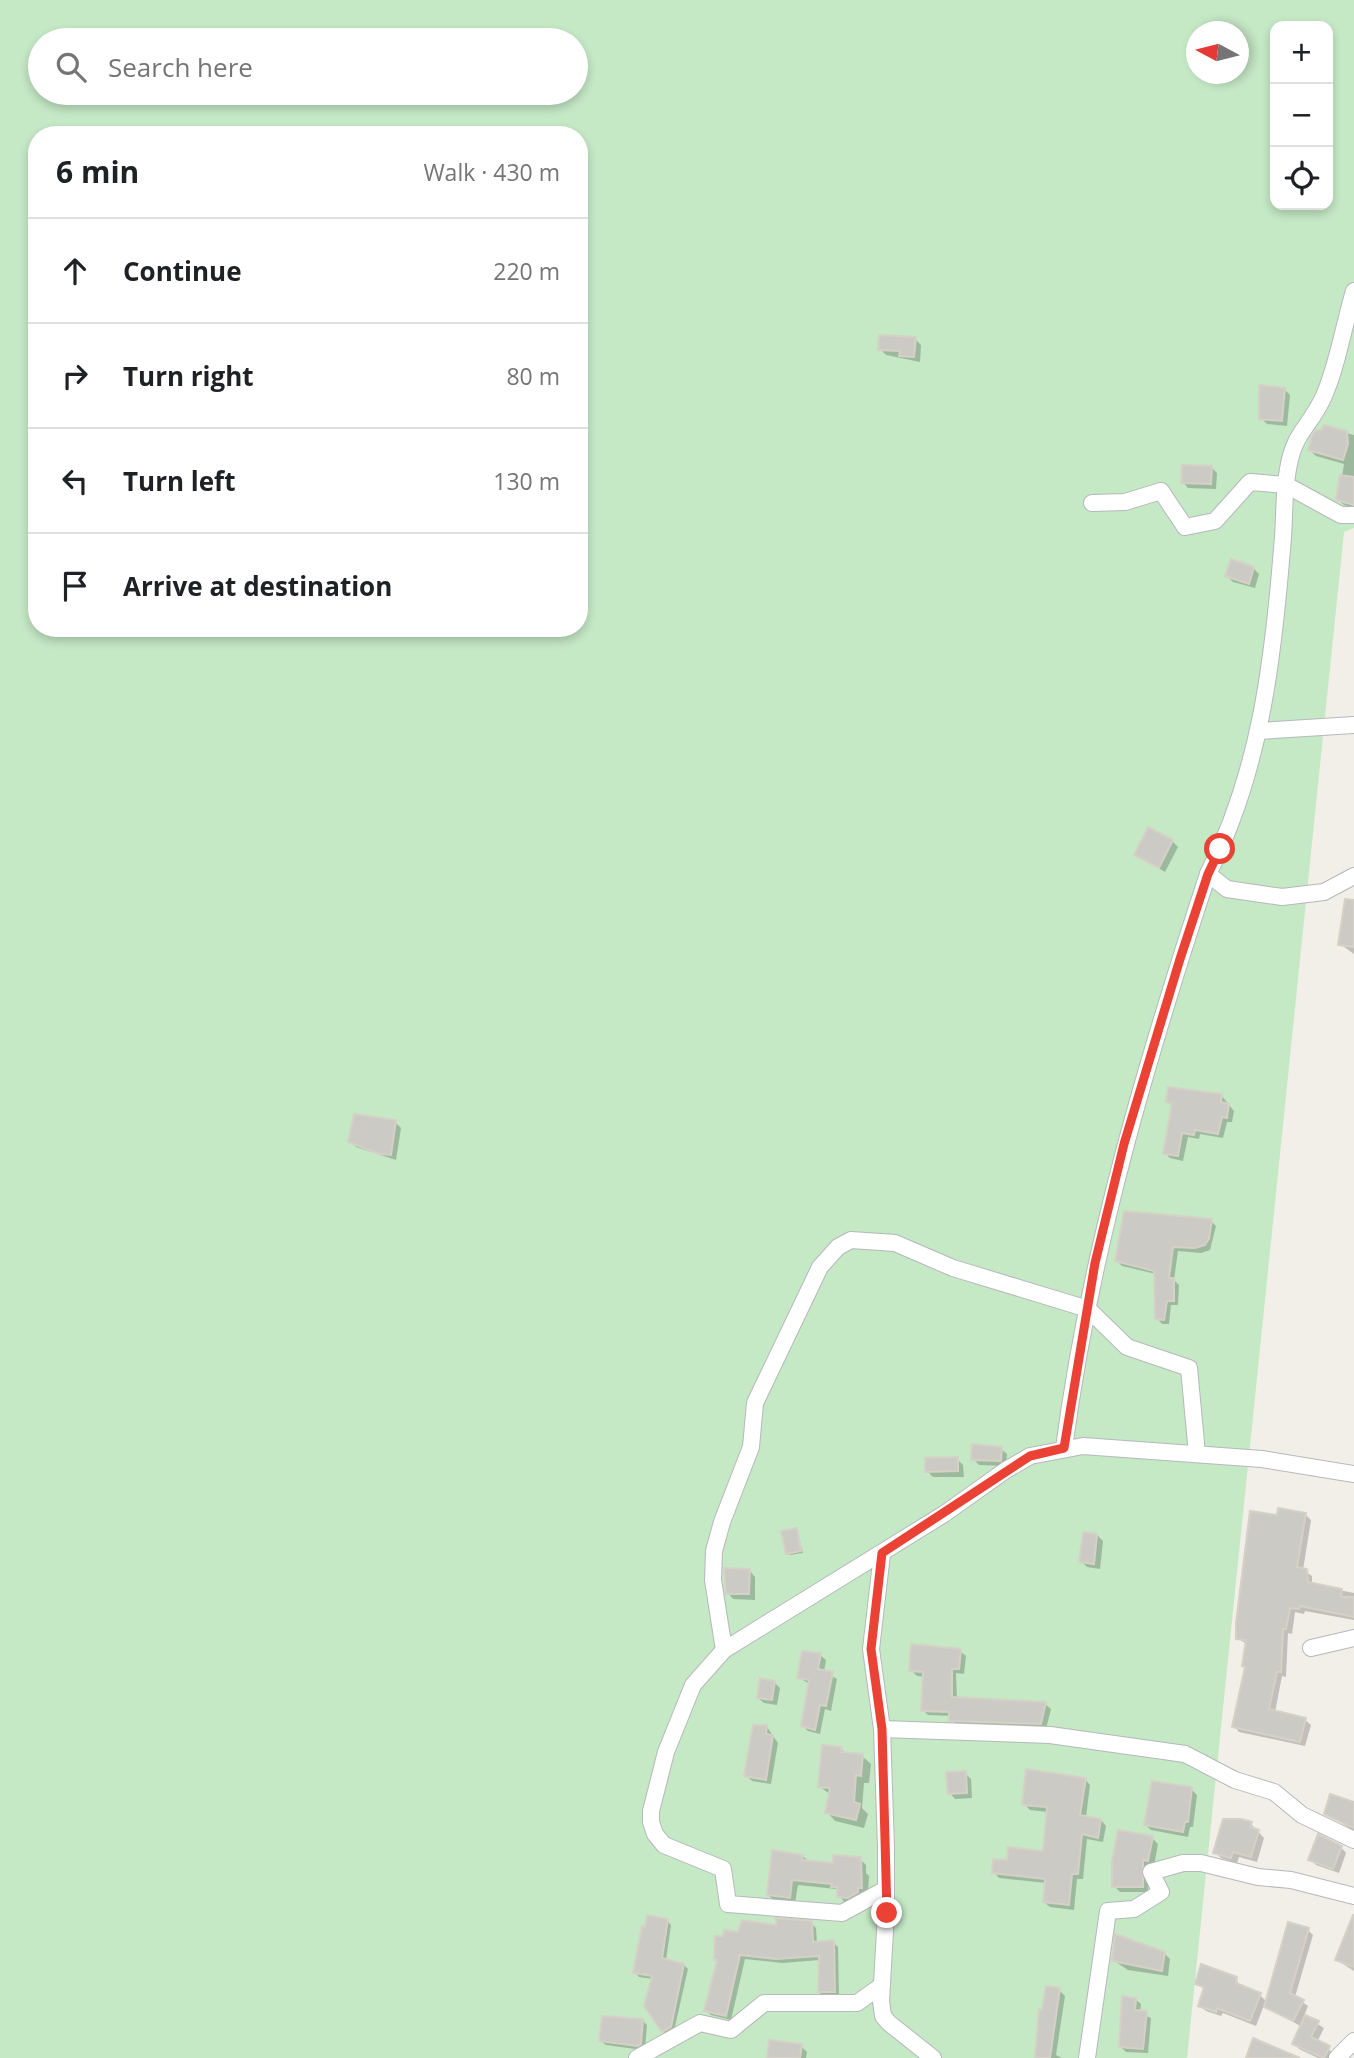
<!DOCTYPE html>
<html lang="en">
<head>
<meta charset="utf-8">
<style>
  body { margin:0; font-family:"Open Sans",sans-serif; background:#f6f6f6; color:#202124 }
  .controls { position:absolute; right:21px; top:21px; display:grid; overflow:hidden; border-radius:14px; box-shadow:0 4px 10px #0003 }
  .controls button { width:63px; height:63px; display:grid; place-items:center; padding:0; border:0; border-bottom:2px solid #e0e0e0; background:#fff; color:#202124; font:35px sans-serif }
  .compass { position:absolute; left:1186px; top:21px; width:63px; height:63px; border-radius:50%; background:#fff; box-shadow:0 4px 10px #0003; rotate:277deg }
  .stop { position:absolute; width:21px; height:21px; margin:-16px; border:5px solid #ea4335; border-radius:50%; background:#fff }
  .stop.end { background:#ea4335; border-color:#fff; box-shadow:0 2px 7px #0008 }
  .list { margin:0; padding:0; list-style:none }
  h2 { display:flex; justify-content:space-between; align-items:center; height:91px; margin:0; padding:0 28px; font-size:30px }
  h2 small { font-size:23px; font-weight:400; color:#757577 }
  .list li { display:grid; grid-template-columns:46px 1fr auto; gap:21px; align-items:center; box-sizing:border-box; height:105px; padding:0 28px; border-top:2px solid #e0e0e0 }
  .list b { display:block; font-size:26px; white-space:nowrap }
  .list em { font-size:23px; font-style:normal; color:#757577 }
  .icon { flex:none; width:38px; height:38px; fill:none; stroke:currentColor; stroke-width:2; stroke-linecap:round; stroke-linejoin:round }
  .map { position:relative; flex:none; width:1354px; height:2058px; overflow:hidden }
  .search { position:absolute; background:#fff; box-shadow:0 4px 10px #0003; left:28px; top:28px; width:560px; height:77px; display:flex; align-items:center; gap:18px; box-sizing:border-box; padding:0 24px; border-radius:38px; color:#757577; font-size:26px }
  .panel { position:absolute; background:#fff; box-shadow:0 4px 10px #0003; left:28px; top:126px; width:560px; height:511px; border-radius:28px }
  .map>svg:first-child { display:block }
  .green { fill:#c5e8c5; fill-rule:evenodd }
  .shadow { fill:#0003 }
  .building { fill:#cccac5; stroke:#d6d1c6; stroke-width:2 }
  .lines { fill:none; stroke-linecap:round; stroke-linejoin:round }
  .minor-casing { stroke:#b5b8bc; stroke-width:18 }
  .minor { stroke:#fff; stroke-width:16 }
  .route { stroke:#ea4335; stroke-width:9 }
</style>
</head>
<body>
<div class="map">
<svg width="1354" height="2058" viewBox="0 0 1354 2058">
  <rect width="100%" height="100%" fill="#f1efe8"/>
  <path class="green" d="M0 0H1354V528L1344 532 1187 2058H0ZM1275 26H1328V205H1275ZM1196 32H1238V74H1196ZM40 40H576V93H40ZM37 135H579V628H37Z"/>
  <g class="shadow">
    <path d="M915 339 921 345 920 362 886 355 880 349Z"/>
    <path d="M1284 389 1290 395 1287 426 1267 424 1261 418Z"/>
    <path d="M1325 427 1354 435V508L1344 505 1338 500 1344 464 1316 456 1310 450Z"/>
    <path d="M1212 468 1217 473 1216 489 1188 488 1183 482Z"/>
    <path d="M1253 568 1259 574 1255 588 1233 582 1227 576Z"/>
    <path d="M1172 841 1178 847 1165 872 1136 855Z"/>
    <path d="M1354 921V954L1340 944Z"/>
    <path d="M1222 1096 1234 1111 1232 1122H1227L1223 1138 1200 1134 1199 1139 1188 1137 1183 1161 1170 1158 1165 1153 1173 1107 1167 1101Z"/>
    <path d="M395 1122 401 1128 396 1160 356 1147 350 1141Z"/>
    <path d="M1211 1221 1216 1226 1210 1250 1201 1253 1178 1251 1174 1280 1179 1285 1178 1305H1171L1169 1324H1162L1157 1318 1156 1274 1122 1266 1117 1261Z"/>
    <path d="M1001 1449 1007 1454 1006 1466 979 1465 973 1459Z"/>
    <path d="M957 1459 963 1465 964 1477H933L927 1471Z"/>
    <path d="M1306 1515 1311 1520 1303 1570 1312 1576V1585L1354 1593V1620L1305 1611 1304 1614 1295 1612 1292 1634 1288 1633 1286 1677 1282 1676 1275 1712 1305 1720 1311 1725 1305 1746 1239 1732 1234 1726 1247 1669 1243 1666 1247 1644 1237 1638 1279 1517Z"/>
    <path d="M797 1530 803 1553 790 1555 788 1553Z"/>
    <path d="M1097 1535 1103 1541 1100 1569 1087 1567 1081 1561Z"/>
    <path d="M750 1571 755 1577V1600L733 1599 728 1593Z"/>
    <path d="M960 1651 966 1656 964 1674 956 1673 957 1699 1045 1704 1051 1709 1046 1729 956 1726 951 1716 928 1715 923 1710 925 1677 917 1676 911 1670Z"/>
    <path d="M820 1655 826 1660 824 1672 837 1679 831 1711 825 1709 820 1734 808 1731 803 1726 810 1684 799 1678Z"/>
    <path d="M774 1682 780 1688 777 1705 764 1703 758 1698Z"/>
    <path d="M767 1727 778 1743 771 1784 752 1781 746 1775Z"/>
    <path d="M841 1749 847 1754 862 1756 871 1764 869 1783H864L862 1808 868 1814 864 1828 835 1821 827 1812 831 1795 820 1787Z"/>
    <path d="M965 1773 971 1779 972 1798 955 1799 950 1793Z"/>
    <path d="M1085 1779 1090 1785 1086 1817 1101 1820 1106 1826 1103 1842 1087 1839 1083 1879H1077L1074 1910 1050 1907 1044 1902 1046 1883 999 1878 994 1872 1008 1862 1044 1852 1048 1812 1030 1810 1024 1804Z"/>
    <path d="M1191 1789 1197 1795 1193 1827H1190L1188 1837 1151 1830 1145 1824Z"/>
    <path d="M1354 1804V1831L1326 1813Z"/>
    <path d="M1251 1824 1264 1838 1257 1862 1239 1857 1237 1863 1221 1858 1215 1852Z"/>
    <path d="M1152 1838 1158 1844 1154 1866 1148 1864V1892H1120L1114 1886Z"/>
    <path d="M1341 1847 1346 1853 1339 1873 1316 1865 1310 1859Z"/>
    <path d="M803 1856 809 1862 835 1865 860 1859 866 1865V1873L869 1876 868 1893 854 1903 844 1902 836 1889 798 1885 795 1903 774 1900 768 1895Z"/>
    <path d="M1354 1917V1971L1337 1960Z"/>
    <path d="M667 1920 671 1925 666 1961 684 1965 688 1969 674 2031 667 2036 663 2031 653 1979 639 1977 635 1972Z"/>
    <path d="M811 1923 816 1928 817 1943 833 1942 838 1947 839 1997H824L819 1992 820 1960 782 1963 745 1959 731 2020 711 2015 706 2011 718 1962 716 1959 740 1934Z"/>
    <path d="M1308 1930 1313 1935 1295 1997 1308 2006 1304 2016 1324 2028 1317 2042 1335 2054 1333 2058H1318L1299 2049 1294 2043 1302 2027 1264 2005 1256 2026 1223 2013 1221 2016 1206 2011 1200 2006 1205 1990 1197 1983 1236 1979 1241 1987 1260 1995 1267 2002Z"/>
    <path d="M1164 1953 1170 1959 1168 1976 1128 1970 1113 1960Z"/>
    <path d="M1059 1990 1065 1996 1056 2055 1062 2058H1037L1043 2012Z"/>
    <path d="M1135 1999 1141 2004 1140 2013 1151 2018 1148 2053 1126 2052 1120 2046Z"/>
    <path d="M643 2021 647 2025 645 2048 643 2050 606 2045 601 2041Z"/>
    <path d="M801 2046 807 2052 806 2058H767Z"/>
  </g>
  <g class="building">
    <path d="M879 335 916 337 914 357 899 356 900 351 878 350Z"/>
    <path d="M1259 385 1285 388 1282 421 1259 419Z"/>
    <path d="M1324 425 1347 431 1348 444 1343 460 1308 450 1312 436 1315 431 1322 430Z"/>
    <path d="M1182 465 1212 466 1211 484 1181 483Z"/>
    <path d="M1340 475 1354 477V505L1336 500Z"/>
    <path d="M1231 559 1254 567 1249 584 1225 576Z"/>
    <path d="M1148 827 1173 840 1159 868 1134 855Z"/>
    <path d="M1345 899 1354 900V947L1338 945Z"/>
    <path d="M1168 1087 1222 1094 1221 1102 1229 1104 1227 1118 1222 1117 1218 1134 1195 1130 1194 1135 1182 1133 1178 1156 1163 1154 1172 1103 1166 1102Z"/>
    <path d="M354 1114 396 1120 391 1155 379 1154 348 1142Z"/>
    <path d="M1124 1211 1212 1219 1209 1239 1205 1245 1195 1248 1173 1247 1169 1278H1174V1301H1167L1164 1320 1155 1319 1154 1271 1115 1261Z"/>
    <path d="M972 1444 1002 1447 1001 1461 971 1460Z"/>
    <path d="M958 1457V1471L925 1472V1458Z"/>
    <path d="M1278 1508 1306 1513 1297 1567 1307 1569 1308 1582 1342 1589 1341 1597H1354V1617L1300 1606 1299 1609 1290 1608 1286 1629H1283L1281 1672H1277L1269 1709 1306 1718 1300 1742 1232 1727 1245 1667 1242 1666 1246 1640 1236 1639V1623L1250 1511 1277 1515Z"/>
    <path d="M797 1528 801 1551 786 1554 781 1531Z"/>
    <path d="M1083 1532 1097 1534 1094 1564 1079 1562Z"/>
    <path d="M724 1568 750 1569 749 1594H726Z"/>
    <path d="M911 1644 961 1649 959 1669H952V1697L1046 1702 1041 1724 949 1721V1712L921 1711 923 1672 909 1671Z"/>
    <path d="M802 1651 821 1653 818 1669 833 1672 826 1706 820 1705 815 1730 801 1726 809 1680 797 1678Z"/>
    <path d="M760 1678 775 1681 772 1700 757 1698Z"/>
    <path d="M753 1725H767L766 1734 773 1735 766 1780 744 1776Z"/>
    <path d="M822 1745 842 1747 841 1752 863 1754 861 1776 856 1775 854 1802 860 1804 856 1820 825 1813 830 1788 818 1787Z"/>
    <path d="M1026 1769 1086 1778 1080 1815 1101 1819 1098 1838 1082 1834 1078 1874H1072L1069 1905 1043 1902 1045 1879 992 1873 993 1859 1007 1860 1008 1847 1043 1851 1047 1807 1022 1805Z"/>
    <path d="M966 1771 967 1793 948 1794 946 1772Z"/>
    <path d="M1152 1781 1192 1787 1188 1822H1185L1183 1832 1144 1825Z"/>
    <path d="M1330 1794 1354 1802V1828L1324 1814Z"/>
    <path d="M1223 1819H1241L1252 1822 1250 1827 1259 1830 1251 1857 1233 1852 1231 1858 1213 1853Z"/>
    <path d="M1118 1830 1153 1836 1148 1861 1143 1860V1887H1112V1861Z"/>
    <path d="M1318 1834 1342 1846 1333 1869 1308 1860Z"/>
    <path d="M772 1850 803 1855 802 1860 833 1863V1855L861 1857 862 1888H858V1892L848 1898 837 1897V1887H831L832 1884 792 1880 790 1898 767 1895Z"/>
    <path d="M647 1915 668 1919 662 1958 684 1964 671 2027 662 2032 644 2006 652 1976 633 1973 642 1926 645 1927Z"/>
    <path d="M1353 1915H1354V1967L1335 1960Z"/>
    <path d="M776 1918 812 1921 813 1942 834 1940 835 1992H818L819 1956 776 1959 740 1955 726 2016 704 2011 717 1960H714L715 1936H723L724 1930 738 1932 742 1920 776 1925Z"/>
    <path d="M1288 1922 1309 1928 1290 1993 1304 2000 1293 2021 1264 2007Z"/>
    <path d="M1115 1934 1165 1952 1162 1971 1112 1961Z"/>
    <path d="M1201 1964 1237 1977 1236 1983 1261 1993 1250 2021 1217 2008 1216 2012 1198 2006 1204 1987 1195 1984Z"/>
    <path d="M1046 1986 1060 1988 1050 2058H1035L1039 2009 1042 2010Z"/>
    <path d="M1122 1996 1136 1998 1135 2010 1147 2011 1143 2049 1119 2047Z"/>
    <path d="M1305 2015 1319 2021 1311 2037 1330 2046 1324 2058 1292 2044Z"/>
    <path d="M602 2016 643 2019 641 2044 637 2046 599 2041Z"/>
    <path d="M1253 2038 1300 2058H1246Z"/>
    <path d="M769 2040 802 2044 800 2058H767Z"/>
  </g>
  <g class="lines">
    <g class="minor-casing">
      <g id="minor">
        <path d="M1092 503 1125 502 1161 491 1185 527 1215 521 1250 482 1286 485 1341 515H1354"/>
        <path d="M1259 731 1354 725"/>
        <path d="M1208 874 1227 889 1282 897 1324 892 1354 876"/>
        <path d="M1064 1448C1090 1251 1146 1062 1208 874 1260 772 1273 661 1282 549 1285 522 1283 495 1288 469 1294 432 1309 428 1323 398 1337 368 1344 324 1354 291"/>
        <path d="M882 1554 871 1649 882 1729 886 1847V1913L881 2001 883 2016 889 2023 933 2058"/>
        <path d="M1311 1648 1354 1638"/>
        <path d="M724 1650 713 1580 714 1551 722 1522 751 1447 755 1403 820 1267 838 1247 851 1240 895 1243 953 1268 1088 1309 1127 1347 1189 1368 1197 1454"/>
        <path d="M882 1729 1050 1735 1185 1754 1235 1780 1274 1792 1302 1815 1354 1840"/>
        <path d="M886 1889 842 1913 728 1904 723 1869 664 1845 655 1834 651 1822V1811L666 1752 693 1685 724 1650 944 1514 1006 1470 1030 1456 1083 1446 1262 1459 1354 1474"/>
        <path d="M637 2058 700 2023 731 2030 764 2003H857L881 1986"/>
        <path d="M1087 2058 1108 1911 1134 1909 1161 1892 1151 1872 1183 1863H1201L1258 1877 1291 1880 1354 1896"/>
        <path d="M1337 2058 1354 2041"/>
      </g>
    </g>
    <use href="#minor" class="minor"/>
  </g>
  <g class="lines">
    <path class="route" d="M887 1913 882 1729 871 1649 882 1553 1030 1456 1064 1448 1095 1263 1124 1144 1180 959 1208 874 1220 849"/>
  </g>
</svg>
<div class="controls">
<button>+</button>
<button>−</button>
<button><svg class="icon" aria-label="locate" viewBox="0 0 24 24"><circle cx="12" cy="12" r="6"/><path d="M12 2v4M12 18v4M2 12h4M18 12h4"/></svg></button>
</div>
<svg class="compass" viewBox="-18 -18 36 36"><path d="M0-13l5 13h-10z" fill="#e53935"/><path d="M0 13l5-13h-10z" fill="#757577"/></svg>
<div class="stop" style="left:1220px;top:849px"></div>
<div class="stop end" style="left:887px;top:1913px"></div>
<div class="search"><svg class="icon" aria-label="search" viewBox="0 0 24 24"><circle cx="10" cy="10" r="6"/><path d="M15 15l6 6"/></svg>Search here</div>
<section class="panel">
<h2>6 min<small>Walk · 430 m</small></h2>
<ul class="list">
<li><svg class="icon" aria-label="ahead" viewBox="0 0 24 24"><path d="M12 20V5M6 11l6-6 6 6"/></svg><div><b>Continue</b></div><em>220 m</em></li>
<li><svg class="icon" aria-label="right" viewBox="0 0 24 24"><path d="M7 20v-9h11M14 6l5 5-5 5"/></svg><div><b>Turn right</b></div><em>80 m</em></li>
<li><svg class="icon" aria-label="left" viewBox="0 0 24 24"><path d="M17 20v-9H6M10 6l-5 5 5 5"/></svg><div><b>Turn left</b></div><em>130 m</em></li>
<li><svg class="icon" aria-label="arrive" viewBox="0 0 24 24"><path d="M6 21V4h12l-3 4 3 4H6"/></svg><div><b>Arrive at destination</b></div></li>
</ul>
</section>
</div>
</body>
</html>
